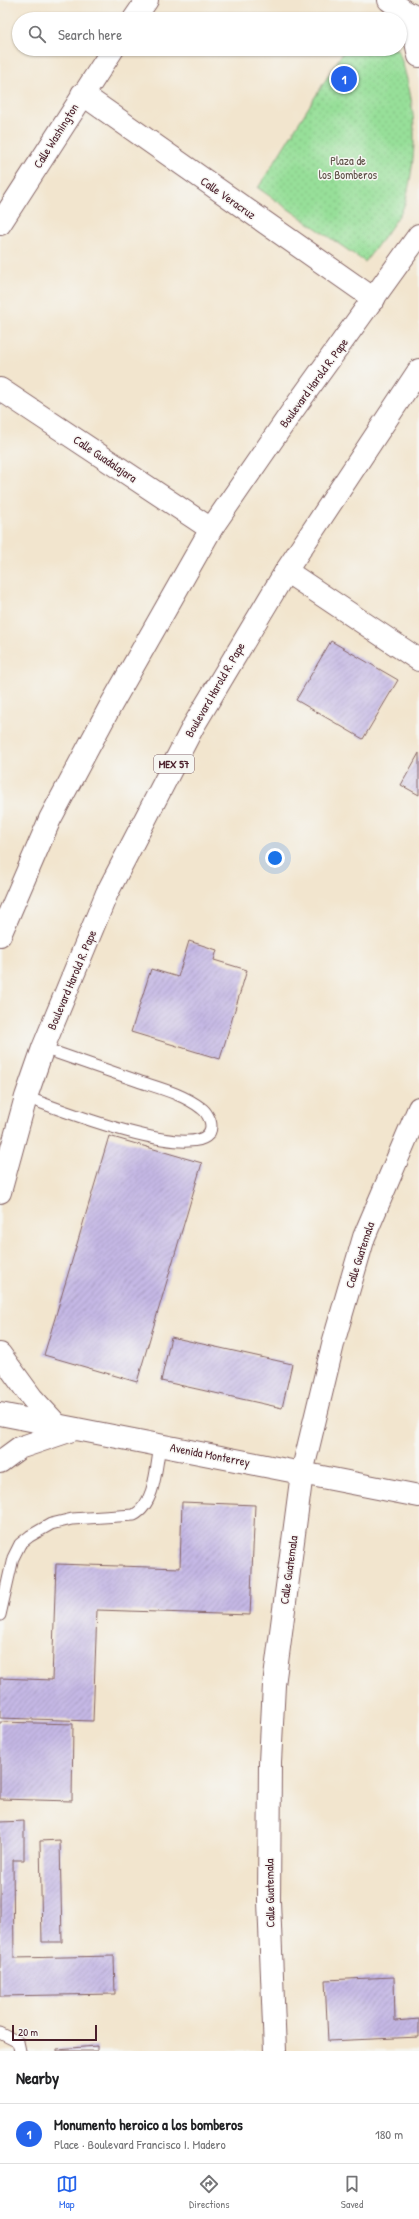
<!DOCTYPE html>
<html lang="en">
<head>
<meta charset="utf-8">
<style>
  body { margin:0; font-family:"Patrick Hand",sans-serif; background:#f6f6f6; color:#202124 }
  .scale { position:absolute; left:12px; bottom:10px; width:85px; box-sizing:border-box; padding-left:4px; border:2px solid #4a1f2b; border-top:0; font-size:11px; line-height:14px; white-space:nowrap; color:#4a1f2b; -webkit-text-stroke:3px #f6f6f2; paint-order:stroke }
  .you { position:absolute; left:275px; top:858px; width:14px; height:14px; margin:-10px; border:3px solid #fff; border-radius:50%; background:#1a73e8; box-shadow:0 0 0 6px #1a73e833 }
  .badge { display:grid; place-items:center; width:26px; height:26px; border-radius:50%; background:#2563eb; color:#fff; font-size:13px; font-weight:700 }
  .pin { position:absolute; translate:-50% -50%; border:2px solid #fff; box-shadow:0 1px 4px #0006 }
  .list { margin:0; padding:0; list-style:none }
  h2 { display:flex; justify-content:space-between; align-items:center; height:52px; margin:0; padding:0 16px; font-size:17px }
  h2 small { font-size:13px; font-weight:400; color:#757577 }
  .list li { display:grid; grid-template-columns:26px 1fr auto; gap:12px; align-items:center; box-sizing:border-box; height:60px; padding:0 16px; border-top:1px solid #e0e0e0 }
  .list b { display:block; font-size:15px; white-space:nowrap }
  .list p { margin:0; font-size:13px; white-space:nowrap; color:#757577 }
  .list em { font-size:13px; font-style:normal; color:#757577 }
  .icon { flex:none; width:22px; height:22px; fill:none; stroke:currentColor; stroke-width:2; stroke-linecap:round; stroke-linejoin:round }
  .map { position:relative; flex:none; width:419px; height:2051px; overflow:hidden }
  .search { position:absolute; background:#fff; box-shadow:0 1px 3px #0004; left:12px; right:12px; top:12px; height:44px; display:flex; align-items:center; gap:10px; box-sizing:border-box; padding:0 14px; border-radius:22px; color:#757577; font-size:15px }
  .sheet { height:112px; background:#fff }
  nav { display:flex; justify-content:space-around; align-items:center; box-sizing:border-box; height:56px; border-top:1px solid #e0e0e0; background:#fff; font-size:11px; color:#757577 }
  nav a { display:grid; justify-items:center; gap:2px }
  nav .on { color:#2563eb }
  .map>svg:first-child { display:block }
  .park { fill:url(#park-dots); stroke:#707f62 }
  .building { fill:url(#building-hatch) }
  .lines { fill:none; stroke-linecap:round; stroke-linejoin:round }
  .service-casing { stroke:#856464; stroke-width:13 }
  .minor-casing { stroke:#856464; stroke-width:24 }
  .tertiary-casing { stroke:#856464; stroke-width:24 }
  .secondary-casing { stroke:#856464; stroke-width:24 }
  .trunk-casing { stroke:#856464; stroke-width:24 }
  .service { stroke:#fff; stroke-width:11 }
  .minor { stroke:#fff; stroke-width:22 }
  .tertiary { stroke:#fff; stroke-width:22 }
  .secondary { stroke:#fff; stroke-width:22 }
  .trunk { stroke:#fff; stroke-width:22 }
  .labels { text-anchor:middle; stroke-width:3; stroke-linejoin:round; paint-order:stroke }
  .shield { fill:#f6f6f2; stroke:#7e6067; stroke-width:1 }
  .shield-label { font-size:11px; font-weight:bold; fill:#4a1f2b }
  .street-label { font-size:12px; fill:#4a1f2b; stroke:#f6f6f2 }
  .park-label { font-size:12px; fill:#5d4f46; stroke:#f6f6f2 }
</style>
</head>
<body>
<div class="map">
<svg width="419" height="2051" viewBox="0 0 419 2051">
  <defs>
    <pattern id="park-dots" width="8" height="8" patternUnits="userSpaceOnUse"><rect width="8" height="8" fill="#97df99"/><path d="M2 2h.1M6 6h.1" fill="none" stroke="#84bf84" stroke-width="1.8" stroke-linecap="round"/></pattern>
    <pattern id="building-hatch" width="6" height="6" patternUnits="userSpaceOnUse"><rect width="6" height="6" fill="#c5b8e5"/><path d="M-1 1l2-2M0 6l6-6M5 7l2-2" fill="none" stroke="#a295ba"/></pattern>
  </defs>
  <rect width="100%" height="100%" fill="#f6f6f2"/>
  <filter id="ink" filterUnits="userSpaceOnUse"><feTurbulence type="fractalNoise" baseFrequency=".025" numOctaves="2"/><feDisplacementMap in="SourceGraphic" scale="8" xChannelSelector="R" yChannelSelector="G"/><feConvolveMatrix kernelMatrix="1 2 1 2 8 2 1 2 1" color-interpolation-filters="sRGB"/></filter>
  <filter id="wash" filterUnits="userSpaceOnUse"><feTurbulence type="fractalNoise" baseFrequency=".012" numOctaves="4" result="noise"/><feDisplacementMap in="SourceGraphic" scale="16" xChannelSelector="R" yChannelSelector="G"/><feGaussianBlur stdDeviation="0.9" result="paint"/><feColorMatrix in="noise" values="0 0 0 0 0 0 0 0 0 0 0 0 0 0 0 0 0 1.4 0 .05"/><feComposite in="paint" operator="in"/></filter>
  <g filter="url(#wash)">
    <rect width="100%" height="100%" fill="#f2e5ce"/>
    <path class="park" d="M345 49H398C417 104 419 147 405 204 399 219 376 247 365 262L258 188Z"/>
    <g id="blocks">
      <g class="building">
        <path d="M331 641 398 680 363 739 296 700Z"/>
        <path d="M419 753V795L401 785Z"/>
        <path d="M189 941 217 950 214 960 247 970 220 1059 131 1032 151 969 178 977Z"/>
        <path d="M109 1136 202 1163 137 1382 44 1355Z"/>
        <path d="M171 1337 292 1364 282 1408 161 1381Z"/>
        <path d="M182 1502 255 1505 250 1615 97 1610 93 1721 0 1718V1678L52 1680 56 1564 180 1568Z"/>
        <path d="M0 1722 73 1724 72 1801 0 1799Z"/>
        <path d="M24 1821V1860H13L14 1958 114 1956 115 1994 0 1996V1822Z"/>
        <path d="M60 1840 62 1942H42L40 1841Z"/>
        <path d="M394 1977 395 2021 419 2019V2037L328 2041 325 1980Z"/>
        <path d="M97 2046V2051H57V2049Z"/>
      </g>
    </g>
  </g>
  <g filter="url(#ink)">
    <use href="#blocks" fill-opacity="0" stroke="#856464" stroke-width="1"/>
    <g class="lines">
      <g class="service-casing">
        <g id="service">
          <path d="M26 1097C48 1105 210 1170 211 1126 211 1120 206 1111 201 1108 183 1094 159 1088 138 1081 106 1070 75 1059 43 1048"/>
          <path d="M0 1615 13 1558 20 1544 30 1536 51 1524 72 1519 134 1515C155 1504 156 1468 160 1445"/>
          <path d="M0 2033 18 2042 20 2051"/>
        </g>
      </g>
      <g class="minor-casing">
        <g id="minor">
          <path d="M134 19 147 0"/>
          <path d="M82 94 374 299"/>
          <path d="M0 224 113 49"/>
          <path d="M0 389 211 529"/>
          <path d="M286 571 419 660"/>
          <path d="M275 2051 269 1901 270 1762 274 1685 302 1473 334 1340 364 1237 419 1108"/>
        </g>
      </g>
      <g class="tertiary-casing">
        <path id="tertiary" d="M0 1414 419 1496"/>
      </g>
      <g class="secondary-casing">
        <path id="secondary" d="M389 0 419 22"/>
      </g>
      <g class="trunk-casing">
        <g id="trunk">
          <path d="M410 14 419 56"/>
          <path d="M0 935 50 819 111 705 211 529 293 410 419 235"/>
          <path d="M0 1192 26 1097 43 1048 107 893 194 725 286 571 419 370"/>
          <path d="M0 1354 32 1398 58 1426"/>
          <path d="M0 1462 19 1448 75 1429"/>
        </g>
      </g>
      <use href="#service" class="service"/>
      <use href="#minor" class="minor"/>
      <use href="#tertiary" class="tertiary"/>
      <use href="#secondary" class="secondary"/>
      <use href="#trunk" class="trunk"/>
    </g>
  </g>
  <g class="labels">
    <rect class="shield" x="154" y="755" width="40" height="18" rx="3"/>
    <g class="shield-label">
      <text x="174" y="768">MEX 57</text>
    </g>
    <g class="street-label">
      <text transform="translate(56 136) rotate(-58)" y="4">Calle Washington</text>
      <text transform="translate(228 198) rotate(35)" y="4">Calle Veracruz</text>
      <text transform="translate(314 383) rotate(-54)" y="4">Boulevard Harold R. Pape</text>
      <text transform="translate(105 459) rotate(34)" y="4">Calle Guadalajara</text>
      <text transform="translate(215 690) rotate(-60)" y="4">Boulevard Harold R. Pape</text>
      <text transform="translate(72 980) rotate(-67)" y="4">Boulevard Harold R. Pape</text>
      <text transform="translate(360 1255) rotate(-72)" y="4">Calle Guatemala</text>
      <text transform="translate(210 1455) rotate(11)" y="4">Avenida Monterrey</text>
      <text transform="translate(289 1570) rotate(-82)" y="4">Calle Guatemala</text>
      <text transform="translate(270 1893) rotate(-91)" y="4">Calle Guatemala</text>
    </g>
    <g class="park-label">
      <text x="348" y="165">Plaza de<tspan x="348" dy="14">los Bomberos</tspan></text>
    </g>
  </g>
</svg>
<div class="scale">20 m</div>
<div class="you"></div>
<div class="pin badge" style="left:344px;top:79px">1</div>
<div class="search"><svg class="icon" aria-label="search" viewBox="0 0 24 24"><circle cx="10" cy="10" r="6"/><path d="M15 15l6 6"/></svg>Search here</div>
</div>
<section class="sheet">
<h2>Nearby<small></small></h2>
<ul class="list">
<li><span class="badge">1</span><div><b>Monumento heroico a los bomberos</b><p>Place · Boulevard Francisco I. Madero</p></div><em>180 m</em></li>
</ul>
</section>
<nav>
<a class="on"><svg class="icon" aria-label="map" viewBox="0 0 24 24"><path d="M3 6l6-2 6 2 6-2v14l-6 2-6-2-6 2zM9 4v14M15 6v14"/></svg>Map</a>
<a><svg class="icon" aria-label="directions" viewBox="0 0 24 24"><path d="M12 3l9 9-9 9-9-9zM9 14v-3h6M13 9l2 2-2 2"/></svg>Directions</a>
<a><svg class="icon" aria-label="saved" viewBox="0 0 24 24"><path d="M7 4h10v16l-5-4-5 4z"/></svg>Saved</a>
</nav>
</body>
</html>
